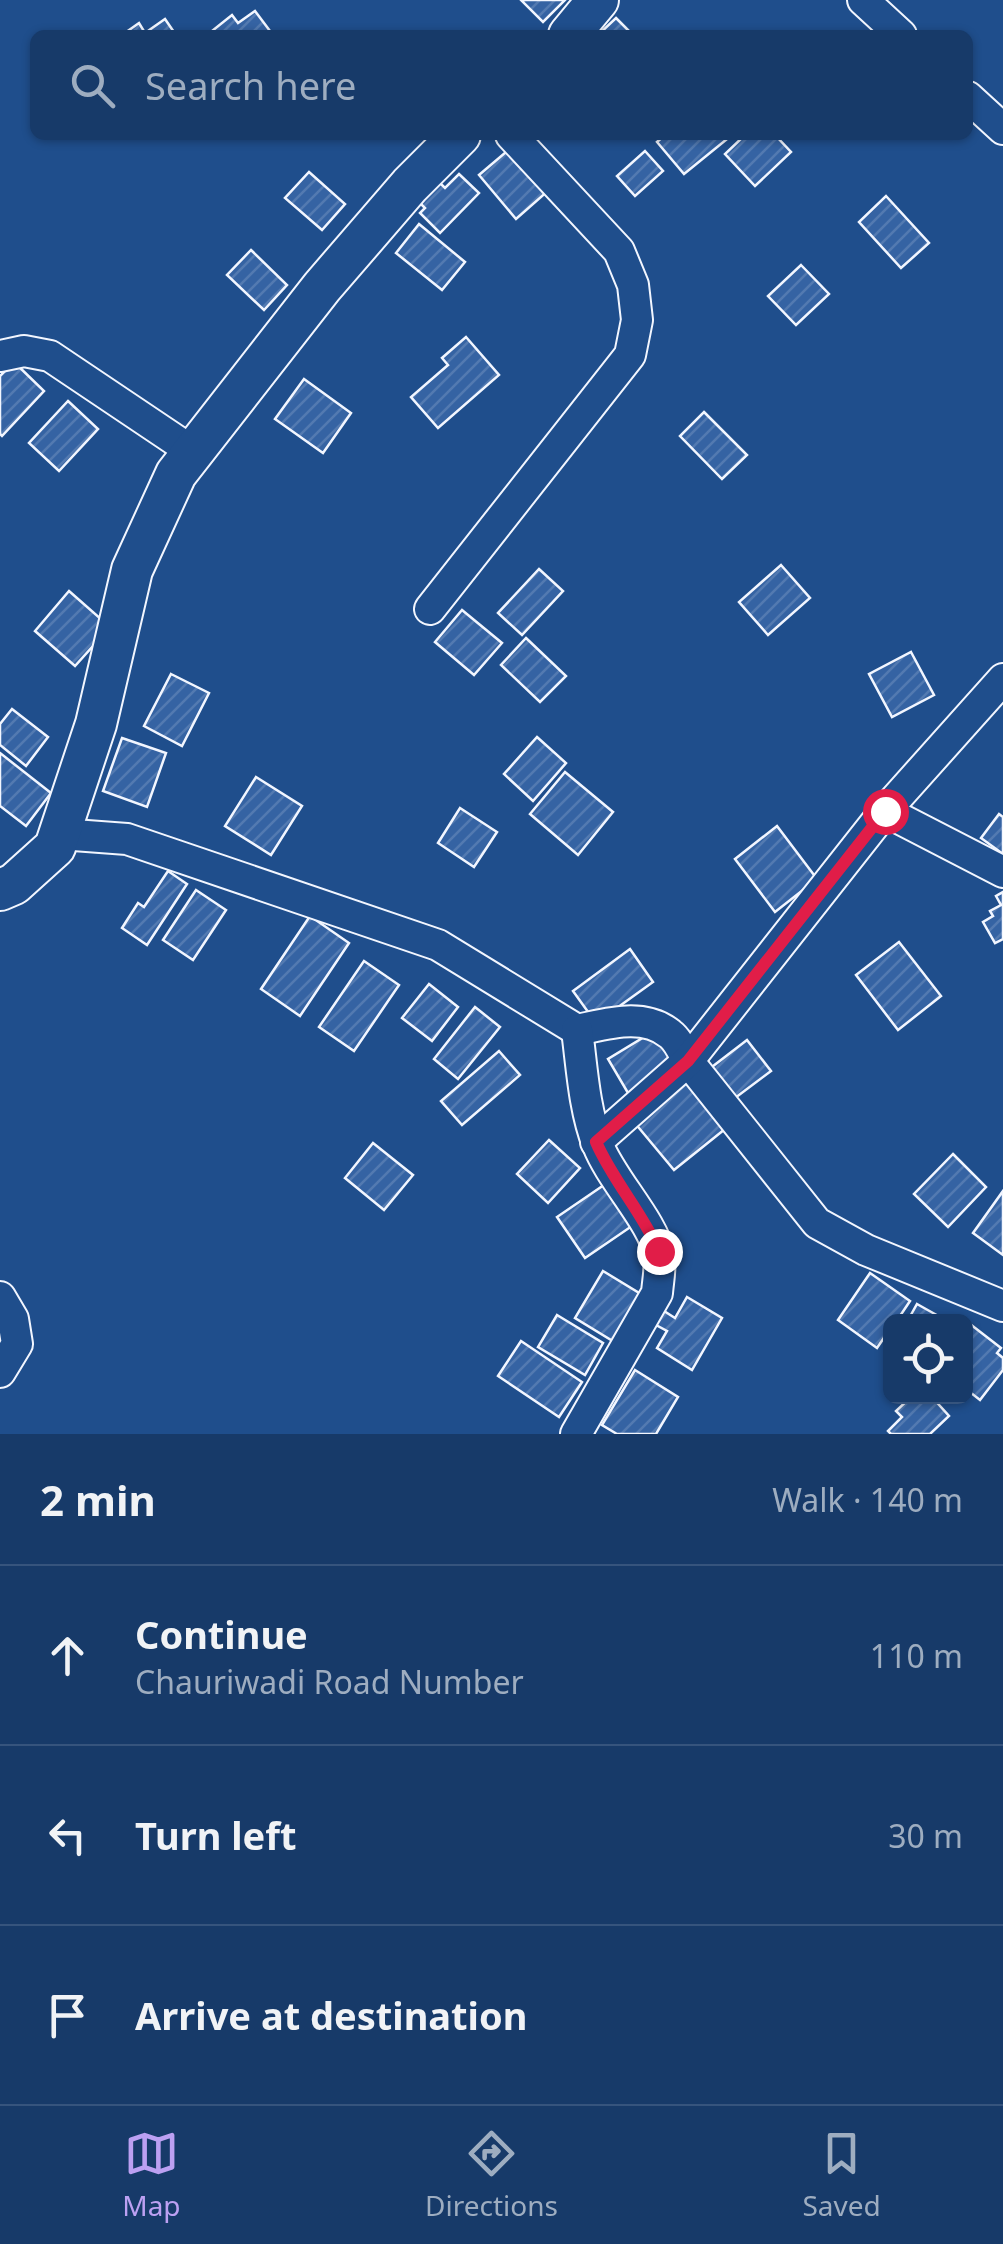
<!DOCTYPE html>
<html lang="en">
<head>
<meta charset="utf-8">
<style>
  body { margin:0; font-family:"Noto Sans",sans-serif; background:#20416f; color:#f1f3f6 }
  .controls { position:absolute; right:30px; bottom:30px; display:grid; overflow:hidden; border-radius:15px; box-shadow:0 2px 8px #0004 }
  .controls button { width:90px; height:90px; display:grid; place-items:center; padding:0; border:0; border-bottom:2px solid #36547d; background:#173a69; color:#f1f3f6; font:50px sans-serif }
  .stop { position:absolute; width:30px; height:30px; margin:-22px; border:8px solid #e11d48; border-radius:50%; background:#fff }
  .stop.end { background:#e11d48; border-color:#fff; box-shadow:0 2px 10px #0008 }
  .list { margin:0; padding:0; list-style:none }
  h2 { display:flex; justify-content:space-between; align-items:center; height:130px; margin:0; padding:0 40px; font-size:42px }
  h2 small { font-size:32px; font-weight:400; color:#9eadc0 }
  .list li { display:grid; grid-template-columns:65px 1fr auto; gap:30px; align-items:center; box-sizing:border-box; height:180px; padding:0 40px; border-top:2px solid #36547d }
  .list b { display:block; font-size:38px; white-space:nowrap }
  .list p { margin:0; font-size:32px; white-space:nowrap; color:#9eadc0 }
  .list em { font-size:32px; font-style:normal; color:#9eadc0 }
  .icon { flex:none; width:55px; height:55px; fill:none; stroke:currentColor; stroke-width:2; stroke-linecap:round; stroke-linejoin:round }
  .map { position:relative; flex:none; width:1003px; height:1434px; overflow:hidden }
  .search { position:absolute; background:#173a69; box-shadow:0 2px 8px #0004; left:30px; right:30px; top:30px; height:110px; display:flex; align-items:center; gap:25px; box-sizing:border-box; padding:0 35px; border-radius:15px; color:#9eadc0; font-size:38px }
  .sheet { height:670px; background:#173a69 }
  nav { display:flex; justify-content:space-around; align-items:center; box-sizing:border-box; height:140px; border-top:2px solid #36547d; background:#173a69; font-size:28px; color:#9eadc0 }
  nav a { display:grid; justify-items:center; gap:5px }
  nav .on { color:#bca0f2 }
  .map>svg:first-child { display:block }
  .building { fill:url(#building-hatch); stroke:#f2f6ff; stroke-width:2.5 }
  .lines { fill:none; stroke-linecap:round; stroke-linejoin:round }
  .minor-casing { stroke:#f2f6ff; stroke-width:34 }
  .major-casing { stroke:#f2f6ff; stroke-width:44 }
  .minor { stroke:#1f4e8c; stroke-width:30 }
  .major { stroke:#1f4e8c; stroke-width:40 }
  .route { stroke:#e11d48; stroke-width:12 }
</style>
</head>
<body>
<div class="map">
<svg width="1003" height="1434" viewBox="0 0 1003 1434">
  <defs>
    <pattern id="building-hatch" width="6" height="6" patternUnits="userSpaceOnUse" patternTransform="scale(2.5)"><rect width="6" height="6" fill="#3563a3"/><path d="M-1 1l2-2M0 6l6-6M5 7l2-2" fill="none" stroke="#537ab1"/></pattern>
  </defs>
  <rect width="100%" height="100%" fill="#1f4e8c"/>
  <g class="building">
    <path d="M521 0H565L543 22Z"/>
    <path d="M255 11 273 35H207L232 15 238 23Z"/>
    <path d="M616 18 633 35H598Z"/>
    <path d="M165 19 176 35H122L139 23 145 33Z"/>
    <path d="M665 135H732L684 174 657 142Z"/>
    <path d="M745 135H775L791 152 755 186 725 154Z"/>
    <path d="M512 147 549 190 516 219 479 175Z"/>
    <path d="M645 151 663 171 635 196 617 176Z"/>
    <path d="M309 172 345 204 322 230 285 198Z"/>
    <path d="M459 174 479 193 440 233 420 213 425 208 417 200 437 180 445 188Z"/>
    <path d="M886 196 929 243 901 268 859 222Z"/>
    <path d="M419 224 465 262 442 290 396 253Z"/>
    <path d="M251 250 287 285 264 310 227 275Z"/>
    <path d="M801 265 829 294 796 325 768 296Z"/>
    <path d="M466 337 499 375 438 428 411 397 448 365 442 358Z"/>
    <path d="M14 362 44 391 2 436 0 434V376Z"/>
    <path d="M304 379 351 413 323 453 275 419Z"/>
    <path d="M68 401 98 429 59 471 29 443Z"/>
    <path d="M704 412 747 455 722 479 680 436Z"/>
    <path d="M781 565 810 598 768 635 739 602Z"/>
    <path d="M539 569 563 591 522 635 498 613Z"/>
    <path d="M69 591 110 627 75 666 35 631Z"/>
    <path d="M462 610 502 643 474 675 435 642Z"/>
    <path d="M526 638 566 676 540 702 501 665Z"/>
    <path d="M911 652 934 695 892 717 869 674Z"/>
    <path d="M171 674 209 693 182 746 144 726Z"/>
    <path d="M12 709 48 737 26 766 0 745V724Z"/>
    <path d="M537 737 566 763 533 801 504 774Z"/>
    <path d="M122 738 166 753 147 807 103 791Z"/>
    <path d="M0 753 51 793 26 826 0 806Z"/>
    <path d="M565 772 613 812 578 855 530 814Z"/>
    <path d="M256 777 302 806 271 855 225 826Z"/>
    <path d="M460 808 497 832 474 867 438 843Z"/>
    <path d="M999 814 1003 817V854L981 838Z"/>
    <path d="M777 826 817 879 775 912 735 859Z"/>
    <path d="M168 871 187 884 147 945 122 928 138 903 144 907Z"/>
    <path d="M196 890 226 910 193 960 163 940Z"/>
    <path d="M1003 892V939L995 943 983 922 993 916 990 911 1001 905 996 896Z"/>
    <path d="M310 916 349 943 300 1016 261 989Z"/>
    <path d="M899 942 941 996 898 1030 856 975Z"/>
    <path d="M630 949 653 982 596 1023 573 991Z"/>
    <path d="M364 961 399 985 354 1051 319 1027Z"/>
    <path d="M429 984 458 1007 432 1041 402 1018Z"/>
    <path d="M475 1007 500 1027 458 1079 434 1059Z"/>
    <path d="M654 1031 675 1066 628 1093 608 1059Z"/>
    <path d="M747 1040 771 1071 727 1104 704 1073Z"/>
    <path d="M499 1051 520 1075 462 1125 441 1101Z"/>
    <path d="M690 1076 730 1125 674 1170 634 1122Z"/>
    <path d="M549 1140 580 1168 548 1203 517 1174Z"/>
    <path d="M373 1143 413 1175 384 1210 345 1178Z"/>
    <path d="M953 1154 986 1187 948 1227 914 1194Z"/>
    <path d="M604 1185 632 1226 585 1258 557 1217Z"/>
    <path d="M1003 1191V1255L973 1233Z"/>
    <path d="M603 1271 644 1296 616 1343 575 1318Z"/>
    <path d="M870 1273 910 1301 896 1322H890V1329L877 1348 838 1320Z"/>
    <path d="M687 1297 722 1318 692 1370 657 1348 667 1331 656 1325 664 1311 675 1318Z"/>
    <path d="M917 1304 949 1322H907Z"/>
    <path d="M557 1315 603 1343 585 1375 538 1347Z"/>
    <path d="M970 1324 1001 1348 997 1353 1003 1358V1370L980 1400 966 1389V1329Z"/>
    <path d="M521 1341 582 1382 559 1417 498 1376Z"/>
    <path d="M635 1370 678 1397 656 1434H617L602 1425Z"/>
    <path d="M912 1396H919L921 1399 924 1396H931L949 1416 930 1434H891L888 1431 902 1417 896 1411Z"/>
  </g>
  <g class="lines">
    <g class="minor-casing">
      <g id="minor">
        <path d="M863 0 901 35"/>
        <path d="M968 97 1003 129"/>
        <path d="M0 356 24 351 50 356 193 452"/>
        <path d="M430 609 630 355 637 320 633 285 619 251 511 135"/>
        <path d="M885 811 1003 872"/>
        <path d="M60 834 127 839 438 945 577 1030C607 1024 643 1012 670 1034 678 1040 683 1052 688 1061L817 1223 866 1250 1003 1306"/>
        <path d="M596 1142 688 1061 885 811 1003 679"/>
        <path d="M0 1297 13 1319 17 1344 0 1372"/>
        <path d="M576 1434 657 1293C658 1280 661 1267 659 1254 654 1223 611 1179 598 1145 584 1109 582 1068 577 1030"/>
      </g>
    </g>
    <g class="major-casing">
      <g id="major">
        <path d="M569 35 598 0"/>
        <path d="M0 890 14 884 55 847 96 724 132 570 176 474 322 287 410 185 460 135"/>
      </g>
    </g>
    <use href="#minor" class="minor"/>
    <use href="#major" class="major"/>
  </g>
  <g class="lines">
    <path class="route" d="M659 1251C642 1212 613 1181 596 1142L688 1061 885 811"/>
  </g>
</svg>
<div class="controls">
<button><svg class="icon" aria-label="locate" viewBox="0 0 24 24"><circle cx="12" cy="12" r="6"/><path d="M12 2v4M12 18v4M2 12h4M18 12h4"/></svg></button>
</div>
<div class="stop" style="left:885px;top:811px"></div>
<div class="stop end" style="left:659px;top:1251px"></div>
<div class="search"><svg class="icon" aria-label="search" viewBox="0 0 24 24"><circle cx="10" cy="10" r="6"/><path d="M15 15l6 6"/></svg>Search here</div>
</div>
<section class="sheet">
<h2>2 min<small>Walk · 140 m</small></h2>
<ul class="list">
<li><svg class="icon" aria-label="ahead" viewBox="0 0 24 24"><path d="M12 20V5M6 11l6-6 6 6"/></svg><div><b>Continue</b><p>Chauriwadi Road Number</p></div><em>110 m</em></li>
<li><svg class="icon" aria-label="left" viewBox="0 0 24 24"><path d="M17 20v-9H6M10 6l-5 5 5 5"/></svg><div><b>Turn left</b></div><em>30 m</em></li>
<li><svg class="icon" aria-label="arrive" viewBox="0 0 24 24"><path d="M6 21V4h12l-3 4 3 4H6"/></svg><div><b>Arrive at destination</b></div></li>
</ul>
</section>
<nav>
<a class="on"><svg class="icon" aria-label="map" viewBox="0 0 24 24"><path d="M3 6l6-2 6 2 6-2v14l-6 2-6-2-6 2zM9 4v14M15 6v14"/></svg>Map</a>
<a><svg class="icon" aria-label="directions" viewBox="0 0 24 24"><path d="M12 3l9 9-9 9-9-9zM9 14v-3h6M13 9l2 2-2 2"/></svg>Directions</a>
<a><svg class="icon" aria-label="saved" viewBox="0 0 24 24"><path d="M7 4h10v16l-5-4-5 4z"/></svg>Saved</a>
</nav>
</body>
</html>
